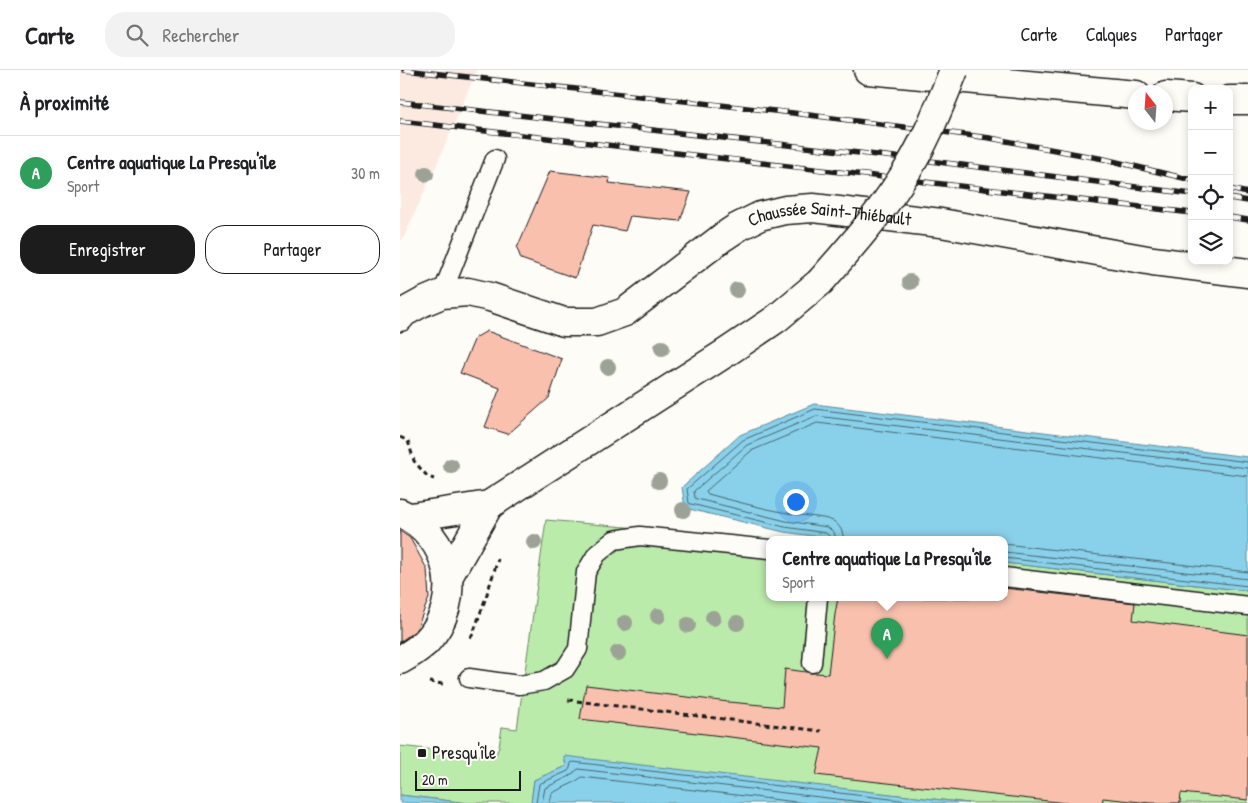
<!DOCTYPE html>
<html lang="fr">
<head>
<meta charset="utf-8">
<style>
  body { margin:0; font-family:"Patrick Hand",sans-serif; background:#f2f2f2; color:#202124 }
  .controls { position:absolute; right:15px; top:15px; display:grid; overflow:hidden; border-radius:10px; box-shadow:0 2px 8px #0003 }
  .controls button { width:45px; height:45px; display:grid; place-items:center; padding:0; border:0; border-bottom:1px solid #e0e0e0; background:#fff; color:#202124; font:25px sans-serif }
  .compass { position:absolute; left:728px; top:15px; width:45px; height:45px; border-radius:50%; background:#fff; box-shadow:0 2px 8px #0003; rotate:343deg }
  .scale { position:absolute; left:15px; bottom:12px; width:106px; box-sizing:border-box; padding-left:5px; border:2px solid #1c1c1c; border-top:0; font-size:14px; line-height:18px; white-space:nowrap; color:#1c1c1c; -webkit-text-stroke:4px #fdfcf7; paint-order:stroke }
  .you { position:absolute; left:395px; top:431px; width:18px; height:18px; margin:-12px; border:4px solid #fff; border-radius:50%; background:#1a73e8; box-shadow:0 0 0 8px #1a73e833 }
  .badge { display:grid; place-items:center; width:32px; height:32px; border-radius:50%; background:#1c1c1c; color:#fff; font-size:16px; font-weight:700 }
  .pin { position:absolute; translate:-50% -41px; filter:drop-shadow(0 1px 2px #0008) }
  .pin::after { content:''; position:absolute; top:26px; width:18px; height:15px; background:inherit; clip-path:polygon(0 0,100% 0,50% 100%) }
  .popup { position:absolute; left:366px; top:466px; width:242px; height:65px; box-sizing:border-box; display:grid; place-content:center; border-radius:10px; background:#fff; filter:drop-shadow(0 1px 4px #0005); font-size:16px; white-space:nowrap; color:#757577 }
  .popup b { font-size:19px; color:#202124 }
  .popup::after { content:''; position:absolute; left:50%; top:100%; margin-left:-10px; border:10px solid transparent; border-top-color:#fff }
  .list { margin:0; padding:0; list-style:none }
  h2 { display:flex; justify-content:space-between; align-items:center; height:65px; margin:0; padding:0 20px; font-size:21px }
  h2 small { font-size:16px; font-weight:400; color:#757577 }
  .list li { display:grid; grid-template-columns:32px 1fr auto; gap:15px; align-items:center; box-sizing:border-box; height:75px; padding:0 20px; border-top:1px solid #e0e0e0 }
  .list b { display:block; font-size:19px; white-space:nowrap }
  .list p { margin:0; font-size:16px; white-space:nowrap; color:#757577 }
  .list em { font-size:16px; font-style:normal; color:#757577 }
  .actions { display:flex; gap:10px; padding:15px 20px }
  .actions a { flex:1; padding:11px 0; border:1px solid #1c1c1c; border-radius:20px; text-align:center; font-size:18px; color:#1c1c1c }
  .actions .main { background:#1c1c1c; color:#fff }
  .icon { flex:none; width:28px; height:28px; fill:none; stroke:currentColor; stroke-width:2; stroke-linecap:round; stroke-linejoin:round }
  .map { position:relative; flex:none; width:848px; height:733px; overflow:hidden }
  header { display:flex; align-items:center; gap:30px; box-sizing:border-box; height:70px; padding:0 25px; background:#fff; border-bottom:1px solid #e0e0e0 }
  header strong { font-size:24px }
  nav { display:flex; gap:28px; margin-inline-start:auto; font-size:18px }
  .search { width:350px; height:45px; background:#f2f2f2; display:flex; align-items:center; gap:12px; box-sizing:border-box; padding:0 18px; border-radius:20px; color:#757577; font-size:19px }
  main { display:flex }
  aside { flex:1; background:#fff }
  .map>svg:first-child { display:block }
  .built { fill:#fceae1 }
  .green { fill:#bbebaa; stroke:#6c8463 }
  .water { fill:#89d1ea; stroke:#5d8998 }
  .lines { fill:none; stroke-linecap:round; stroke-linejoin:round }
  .shore { stroke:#48646e; stroke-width:1 }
  .building { fill:#f9c0ae; stroke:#1c1c1c }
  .service-casing { stroke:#1c1c1c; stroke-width:21 }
  .minor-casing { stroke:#1c1c1c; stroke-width:31 }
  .secondary-casing { stroke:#1c1c1c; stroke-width:31 }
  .path { stroke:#1c1c1c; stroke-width:3; stroke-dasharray:5 4; stroke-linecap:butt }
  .service { stroke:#fdfcf7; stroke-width:18 }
  .minor { stroke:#fdfcf7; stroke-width:28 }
  .secondary { stroke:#fdfcf7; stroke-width:28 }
  .rail-casing { stroke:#1c1c1c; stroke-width:5.5 }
  .rail { stroke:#fdfcf7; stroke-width:4; stroke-dasharray:11; stroke-linecap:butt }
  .secondary-bridge-casing { stroke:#1c1c1c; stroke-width:31; stroke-linecap:butt }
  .secondary-bridge { stroke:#fdfcf7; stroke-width:28 }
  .tree { fill:#9ca396 }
  .poi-dot { fill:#1c1c1c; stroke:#fdfcf7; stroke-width:2 }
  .labels { text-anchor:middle; stroke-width:4; stroke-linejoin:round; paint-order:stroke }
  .street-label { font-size:18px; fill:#1c1c1c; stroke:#fdfcf7 }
  .poi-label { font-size:18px; fill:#1c1c1c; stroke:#fdfcf7; text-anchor:start }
</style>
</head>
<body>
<header>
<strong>Carte</strong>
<div class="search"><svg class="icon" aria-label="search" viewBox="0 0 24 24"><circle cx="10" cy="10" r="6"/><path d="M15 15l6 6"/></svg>Rechercher</div>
<nav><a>Carte</a><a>Calques</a><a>Partager</a></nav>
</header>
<main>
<aside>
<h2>À proximité<small></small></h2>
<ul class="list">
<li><span class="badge" style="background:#2e9e5b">A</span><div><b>Centre aquatique La Presqu'île</b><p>Sport</p></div><em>30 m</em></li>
</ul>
<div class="actions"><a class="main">Enregistrer</a><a>Partager</a></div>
</aside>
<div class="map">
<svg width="848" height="733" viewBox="0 0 848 733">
  <rect width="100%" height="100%" fill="#fdfcf7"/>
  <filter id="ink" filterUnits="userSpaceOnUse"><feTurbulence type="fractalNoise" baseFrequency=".02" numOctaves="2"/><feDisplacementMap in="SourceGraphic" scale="10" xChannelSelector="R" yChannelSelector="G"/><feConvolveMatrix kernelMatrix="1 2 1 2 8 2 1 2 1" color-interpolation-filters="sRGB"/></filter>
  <g filter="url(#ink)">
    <path class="built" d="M0 0H77L42 82 5 165 0 172Z"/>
    <path class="green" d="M146 450 374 470H370V528H604L605 493 848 521V733H568L164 687 166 696 134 710 131 733H68L0 725V676L95 687 99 677 102 657 117 659Z"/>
    <g class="water">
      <path d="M414 334 848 387V521L605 493 604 470H441L384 462 285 438 282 417 340 365Z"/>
      <path d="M164 686 568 733H131L134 710 166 696Z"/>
      <path d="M0 725 68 733H0Z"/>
    </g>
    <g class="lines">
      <g class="shore">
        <path d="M430 470 429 466 426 463 385 457 291 434 289 433 287 419 343 370 415 339 848 392"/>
        <path d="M436 470 434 462 427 457 386 451 297 429 295 428 294 421 347 375 416 346 848 398"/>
        <path d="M444 470C443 462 440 455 433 451 422 446 400 446 387 443 360 438 334 431 308 424L306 421 351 381 417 353 848 406"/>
        <path d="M604 474 848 502"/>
        <path d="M604 482 848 509"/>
        <path d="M604 488 848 516"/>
        <path d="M136 733 139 714 168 701 170 698 171 693 173 692 525 733"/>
        <path d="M142 733 145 718 170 706 178 699 471 733"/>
        <path d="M150 733 152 723 173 713 182 707 405 733"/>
      </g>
    </g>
    <g class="building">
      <path d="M150 101 210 108 209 113 291 122 280 151 230 146 225 161 193 155 175 208 121 189 117 178Z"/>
      <path d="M87 261 162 289 149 328 108 364 85 357 100 318 60 303 75 268Z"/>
      <path d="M0 461 10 468 27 499 29 528 16 560 0 572Z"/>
      <path d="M604 518 735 533 733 550 848 565V730L781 723 780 733H750L703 728 702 733H666L416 705 422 678 180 649 186 615 329 632 382 637 385 599 406 602 411 603H416L428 604 435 544 438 528H604Z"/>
    </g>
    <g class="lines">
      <g class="service-casing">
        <g id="service">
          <path d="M42 224 95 89"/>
          <path d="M604 507 848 536"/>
          <path d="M412 593 418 528"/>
          <path d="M69 608 119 615 144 611 165 599 178 579 186 502 197 484 214 470 240 466 370 479"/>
        </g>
      </g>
      <g class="minor-casing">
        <g id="minor">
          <path d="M468 0 736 25"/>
          <path d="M766 26 792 28"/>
          <path d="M829 30H848"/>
          <path id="s1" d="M0 247 3 243 23 232 42 224 68 222 90 227 164 252H197L225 242 323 167 338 157 360 146 385 140 413 138 541 153 753 191 848 203"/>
        </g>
      </g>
      <g class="secondary-casing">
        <g id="secondary">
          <path d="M0 443C51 465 65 531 26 572 18 579 9 585 0 590"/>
          <path d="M11 447 89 435 327 282 376 249 420 212"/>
          <path d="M48 507 89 435"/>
        </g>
      </g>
      <g class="path">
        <path d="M0 367 8 371 14 391 28 407 34 409"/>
        <path d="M70 568 73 564 86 527 98 489"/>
        <path d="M29 612 43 614"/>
        <path d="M168 630 421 661"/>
      </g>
      <use href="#service" class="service"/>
      <use href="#minor" class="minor"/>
      <use href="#secondary" class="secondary"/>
      <g class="rail-casing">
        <g id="rail">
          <path d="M4 0 393 43 590 68 704 89 792 110"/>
          <path d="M0 32 522 90 792 124"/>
          <path d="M0 51 792 143"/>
          <path d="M829 119 848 123"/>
          <path d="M829 128 848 131"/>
          <path d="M829 147 848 150"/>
        </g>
      </g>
      <use href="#rail" class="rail"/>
      <g class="secondary-bridge-casing">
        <path id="secondary-bridge" d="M420 212C449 179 479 145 503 107 525 74 539 37 554 0"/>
      </g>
      <use href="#secondary-bridge" class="secondary-bridge"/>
    </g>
    <g class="tree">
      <circle cx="26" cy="104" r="8"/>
      <circle cx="510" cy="212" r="8"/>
      <circle cx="337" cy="220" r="8"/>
      <circle cx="262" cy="278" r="8"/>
      <circle cx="208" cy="297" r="8"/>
      <circle cx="51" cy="396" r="8"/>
      <circle cx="259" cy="411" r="8"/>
      <circle cx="283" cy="440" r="8"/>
      <circle cx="134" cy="472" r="8"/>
      <circle cx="258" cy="546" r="8"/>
      <circle cx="313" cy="548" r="8"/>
      <circle cx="225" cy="553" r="8"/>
      <circle cx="337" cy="553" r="8"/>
      <circle cx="288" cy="555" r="8"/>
      <circle cx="218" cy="583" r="8"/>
    </g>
  </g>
  <rect class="poi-dot" x="17" y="678" width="10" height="10" rx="2.5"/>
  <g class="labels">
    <g class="street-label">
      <text dy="6" stroke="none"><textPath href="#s1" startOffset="474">Chaussée Saint-Thiébault</textPath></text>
    </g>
    <g class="poi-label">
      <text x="32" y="689">Presqu'île</text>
    </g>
  </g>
</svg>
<div class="controls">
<button>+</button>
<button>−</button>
<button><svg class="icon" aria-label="locate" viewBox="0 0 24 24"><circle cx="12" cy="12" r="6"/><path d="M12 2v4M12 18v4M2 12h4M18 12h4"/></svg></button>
<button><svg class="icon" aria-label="layers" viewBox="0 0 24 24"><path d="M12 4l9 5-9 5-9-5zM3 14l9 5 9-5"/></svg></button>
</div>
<svg class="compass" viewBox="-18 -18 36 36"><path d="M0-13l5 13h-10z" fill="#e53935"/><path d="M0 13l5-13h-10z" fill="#757577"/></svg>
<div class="scale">20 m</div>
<div class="you"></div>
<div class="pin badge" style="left:487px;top:589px;background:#2e9e5b">A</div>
<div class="popup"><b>Centre aquatique La Presqu'île</b>Sport</div>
</div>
</main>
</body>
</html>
